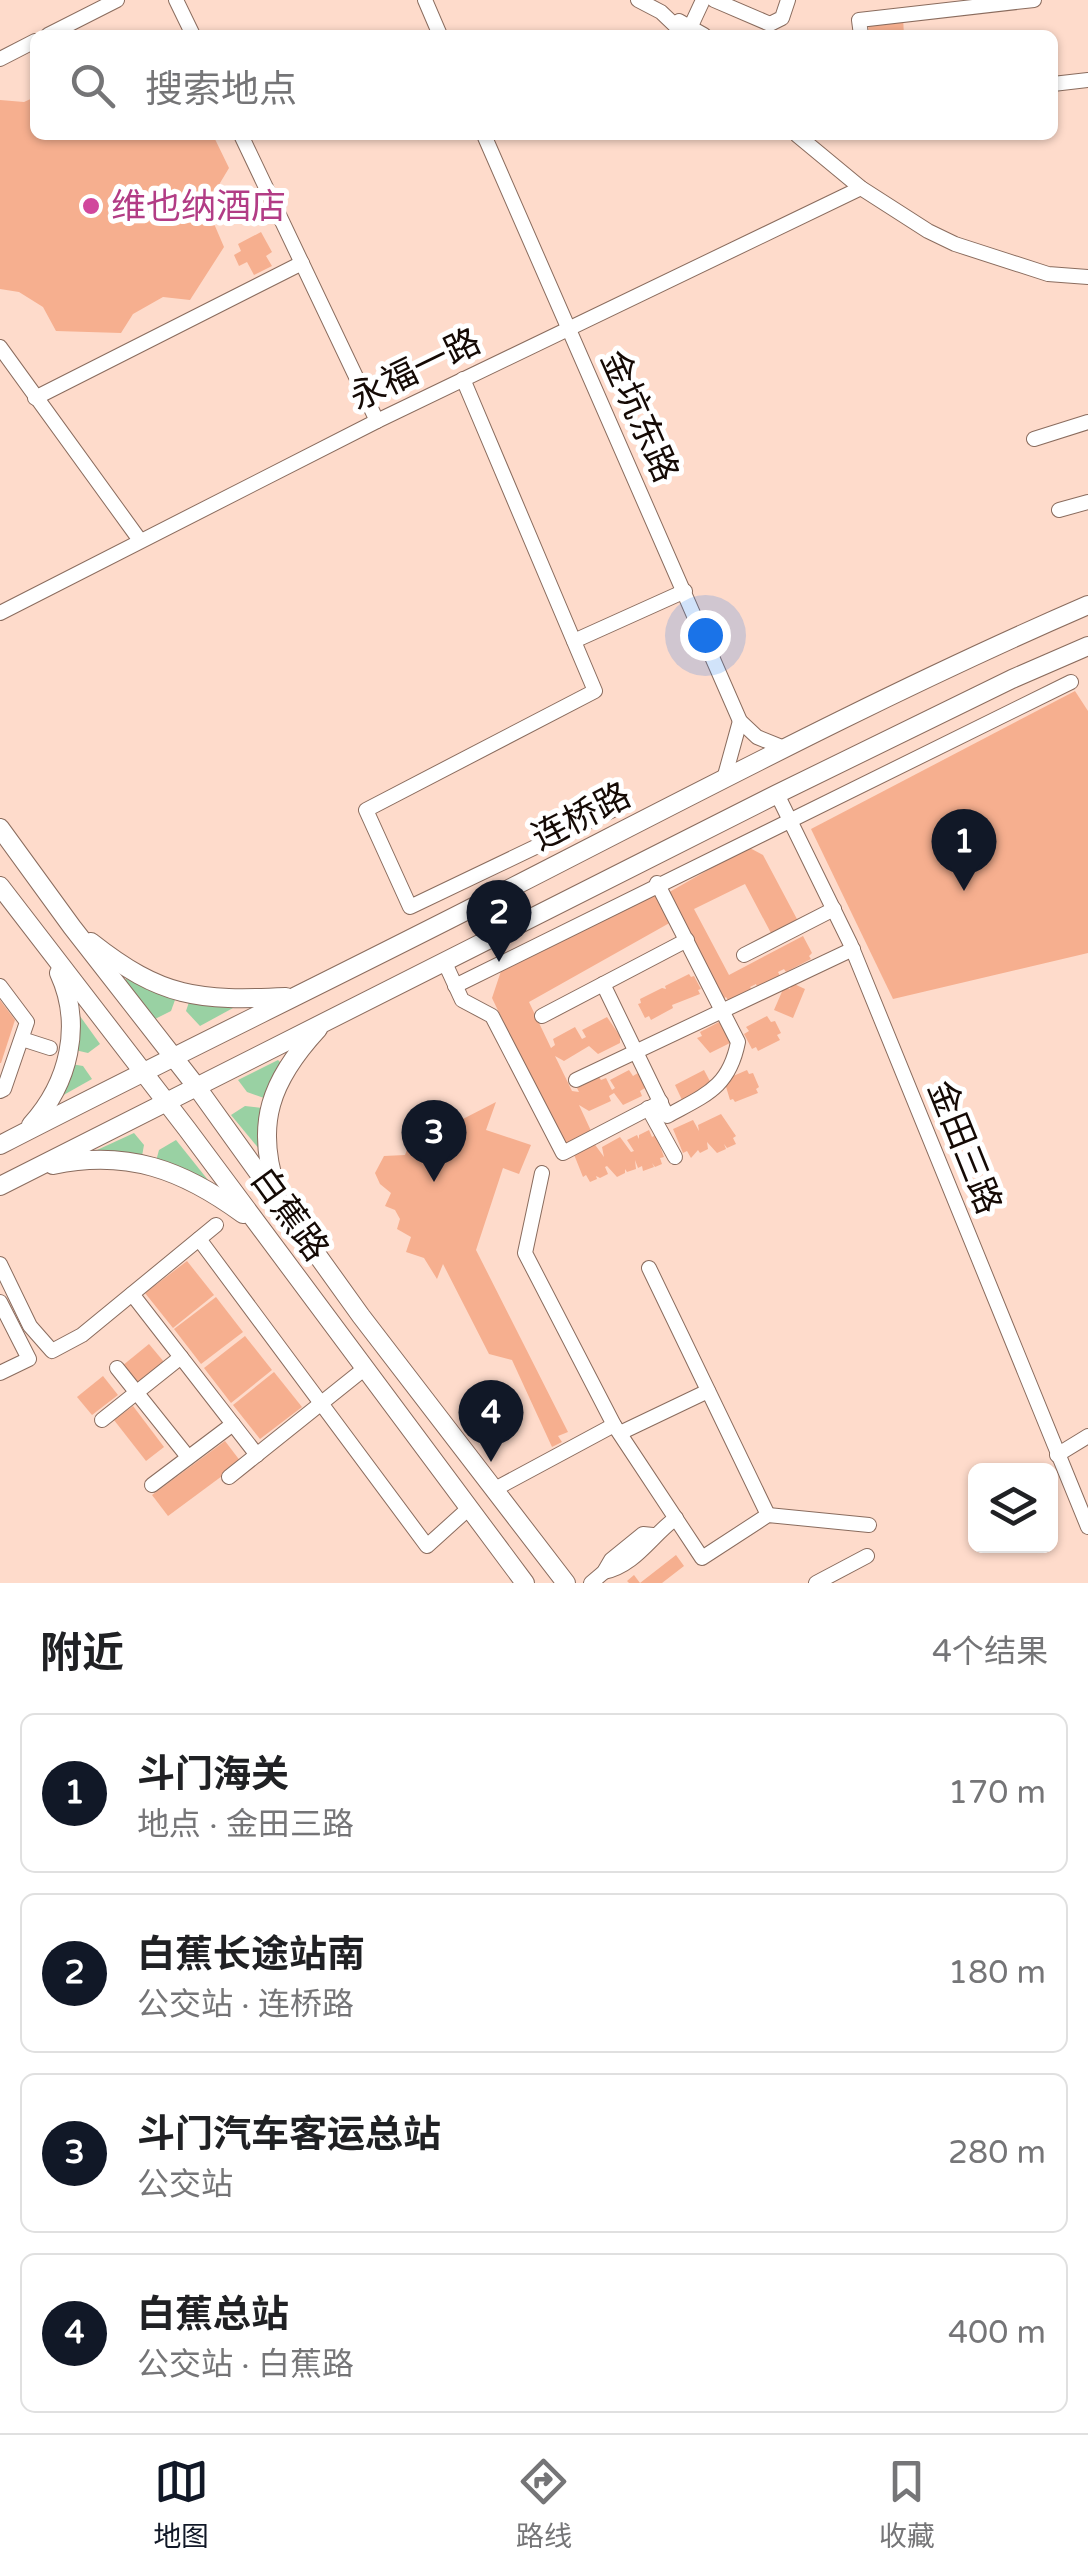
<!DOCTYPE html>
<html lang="zh">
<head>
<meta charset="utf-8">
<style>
  body { margin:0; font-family:"Varela Round","Noto Sans SC",sans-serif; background:#f6f6f6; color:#202124 }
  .controls { position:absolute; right:30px; bottom:30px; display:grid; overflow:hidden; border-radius:15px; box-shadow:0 2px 8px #0004 }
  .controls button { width:90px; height:90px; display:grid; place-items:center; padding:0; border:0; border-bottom:2px solid #e0e0e0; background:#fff; color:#202124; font:50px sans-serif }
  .you { position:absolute; left:705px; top:635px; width:35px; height:35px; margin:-25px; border:8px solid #fff; border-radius:50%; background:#1a73e8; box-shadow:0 0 0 15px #1a73e833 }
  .badge { display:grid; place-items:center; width:65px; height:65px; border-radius:50%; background:#111827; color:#fff; font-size:32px; font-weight:700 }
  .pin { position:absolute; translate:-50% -82px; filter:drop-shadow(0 2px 5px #0008) }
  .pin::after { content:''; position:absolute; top:52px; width:35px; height:30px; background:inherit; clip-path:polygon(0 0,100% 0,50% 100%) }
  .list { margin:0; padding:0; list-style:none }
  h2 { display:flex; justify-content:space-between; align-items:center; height:130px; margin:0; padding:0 40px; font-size:42px }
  h2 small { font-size:32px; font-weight:400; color:#757577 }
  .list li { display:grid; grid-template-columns:65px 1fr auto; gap:30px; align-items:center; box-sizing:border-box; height:160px; margin:0 20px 20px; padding:0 20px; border:2px solid #e0e0e0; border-radius:15px }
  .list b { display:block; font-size:38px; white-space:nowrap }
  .list p { margin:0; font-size:32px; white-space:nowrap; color:#757577 }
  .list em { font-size:32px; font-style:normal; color:#757577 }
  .icon { flex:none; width:55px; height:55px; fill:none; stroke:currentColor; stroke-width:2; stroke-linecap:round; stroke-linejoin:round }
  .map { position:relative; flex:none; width:1088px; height:1583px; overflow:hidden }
  .search { position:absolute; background:#fff; box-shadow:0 2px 8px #0004; left:30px; right:30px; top:30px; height:110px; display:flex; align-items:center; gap:25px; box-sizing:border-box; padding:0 35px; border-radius:15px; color:#757577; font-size:38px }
  .sheet { height:850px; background:#fff }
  nav { display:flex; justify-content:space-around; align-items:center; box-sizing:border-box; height:140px; border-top:2px solid #e0e0e0; background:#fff; font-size:28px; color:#757577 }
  nav a { display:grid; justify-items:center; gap:5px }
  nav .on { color:#111827 }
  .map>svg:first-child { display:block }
  .green { fill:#99d1a3 }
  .building { fill:#f6af8f }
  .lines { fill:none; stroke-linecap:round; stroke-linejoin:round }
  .minor-casing { stroke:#8a6c5e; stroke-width:16 }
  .major-casing { stroke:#8a6c5e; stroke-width:20 }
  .minor { stroke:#fff; stroke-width:14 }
  .major { stroke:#fff; stroke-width:18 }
  .hotel-dot { fill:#d1479c; stroke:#fff; stroke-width:4 }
  .labels { text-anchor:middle; stroke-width:10; stroke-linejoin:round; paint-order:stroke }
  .hotel-label { font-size:35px; fill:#b23c85; stroke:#fff; text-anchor:start }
  .street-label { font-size:35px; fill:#150a05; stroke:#fff }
</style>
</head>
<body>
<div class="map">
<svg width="1088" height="1583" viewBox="0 0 1088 1583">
  <rect width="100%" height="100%" fill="#fedbcb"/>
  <g class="green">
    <path d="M129 977 175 1000 171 1011 155 1019 125 980Z"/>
    <path d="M189 1002 233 1004V1008L200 1026 186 1011Z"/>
    <path d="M77 1012 100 1044 88 1053 75 1050Z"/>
    <path d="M278 1060 281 1063 264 1098 247 1092 238 1080Z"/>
    <path d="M71 1064 83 1066 92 1079 60 1097Z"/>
    <path d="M245 1106 262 1108 260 1150 231 1115Z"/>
    <path d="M134 1133 144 1145 142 1156 99 1155 97 1150Z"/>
    <path d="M176 1140 208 1180 205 1183 156 1161 159 1150Z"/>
  </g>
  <g class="building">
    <path d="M903 18 904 35H869L868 21Z"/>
    <path d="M35 97V135H213L229 168 214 193 212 219 224 247 190 300 163 297 133 314 121 333 56 331 43 307 19 292 0 289V100L24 102Z"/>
    <path d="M261 232 272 252 266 256 272 266 254 275 247 262 239 266 234 255 241 251 238 244Z"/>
    <path d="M1075 691 1088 711V953L893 999 811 829Z"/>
    <path d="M748 847 763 855 798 921 772 935 745 884 694 909 729 975 803 936 812 953 809 956 811 959 786 972 784 969 778 972 780 976 757 987 756 984 750 987 752 990 729 1002 726 997 723 999 666 894Z"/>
    <path d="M657 891 673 921 529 1002 551 1048 555 1045 553 1039 575 1027 582 1039 586 1037 582 1030 607 1017 620 1036V1043L598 1054 589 1046 564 1061 555 1056 572 1091 579 1092 577 1088 599 1077 601 1080 606 1078 612 1090 615 1088 610 1080 629 1070 633 1076 638 1073 645 1088 640 1091 642 1096 623 1105 614 1093 609 1096 611 1101 589 1111 579 1105 592 1133 563 1146 492 998 502 968Z"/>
    <path d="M689 974 691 977 694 976 701 989 698 990 700 994 672 1005 673 1008 651 1020 649 1016 645 1018 638 1004 641 1003 640 999 662 988 666 989 665 986Z"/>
    <path d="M792 983 805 989 793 1018 774 1010 784 987 790 989Z"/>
    <path d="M0 1000 15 1020 1 1063H0Z"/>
    <path d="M767 1016 771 1022 775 1021 781 1033 777 1035 780 1040 758 1051 756 1047 752 1049 744 1034 749 1031 746 1027Z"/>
    <path d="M719 1022 721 1025 726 1023 732 1034 727 1037 730 1043 710 1053 697 1038 702 1036 700 1032Z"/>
    <path d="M704 1070 713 1087 683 1102 675 1085Z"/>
    <path d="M747 1070 749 1074 753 1073 759 1087 756 1089 758 1093 735 1102 733 1099 730 1100 724 1080Z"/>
    <path d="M496 1102 486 1130 531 1145 519 1174 503 1168 476 1250 568 1432 558 1436 562 1442 552 1447 512 1360 489 1354 443 1264 437 1279 424 1258 406 1252 411 1237 397 1229 400 1219 395 1210 385 1206 391 1193 380 1184 375 1173 384 1156 405 1155 411 1139 420 1142 425 1139 428 1130 438 1133 446 1128 449 1118 459 1121Z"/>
    <path d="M721 1114 736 1136 733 1138 736 1144 727 1148 724 1144 726 1149 717 1153 707 1142 708 1149 700 1153 698 1150 691 1158 687 1151 683 1153 673 1129 693 1120 699 1131 698 1125Z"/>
    <path d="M649 1130 652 1137 656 1135 664 1157 660 1158 662 1164 655 1167 652 1163 654 1167 643 1171 642 1166 638 1168 635 1160 636 1169 627 1172 625 1169V1173L617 1177 607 1166 605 1167 608 1174 600 1178 596 1176 597 1179 590 1182 586 1175 583 1177 573 1152 593 1142 604 1157 602 1147 620 1137 631 1152 634 1151 627 1140 637 1135 639 1139V1135Z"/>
    <path d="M187 1261 214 1295 173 1328 145 1293Z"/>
    <path d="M216 1297 243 1332 201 1364 174 1329Z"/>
    <path d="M245 1336 272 1370 231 1403 204 1368Z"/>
    <path d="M149 1344 164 1362 137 1385 122 1366Z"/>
    <path d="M274 1372 302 1407 260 1439 233 1405Z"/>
    <path d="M103 1376 118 1395 92 1415 77 1397Z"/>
    <path d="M133 1406 164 1447 146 1461 114 1420Z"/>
    <path d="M225 1441 241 1462 168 1516 152 1495Z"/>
    <path d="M676 1555 684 1566 662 1583H629L627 1581 634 1575 640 1583Z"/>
  </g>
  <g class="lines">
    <g class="minor-casing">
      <g id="minor">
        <path d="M176 0 193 35"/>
        <path d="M425 0 440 35"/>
        <path d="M638 0 661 12 685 35"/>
        <path d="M714 0 770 24 782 18 788 0"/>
        <path d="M679 21 704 35"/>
        <path d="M690 28 703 0"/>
        <path d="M48 35 117 0"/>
        <path d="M861 35 859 20 1034 0"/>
        <path d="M0 59 35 41"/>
        <path d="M1053 84 1088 80"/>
        <path d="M241 135 377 421"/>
        <path d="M484 135 740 721 757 737 784 748"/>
        <path d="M797 135 861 188 928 231 955 244 1048 274 1088 277"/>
        <path d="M0 347 139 539"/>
        <path d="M463 379 595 691 366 810 410 907 617 808"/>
        <path d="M35 398 302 263"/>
        <path d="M1034 439 1088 422"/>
        <path d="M1059 510 1088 502"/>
        <path d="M0 613 377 421 861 188"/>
        <path d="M574 641 685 591"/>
        <path d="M724 779 740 721"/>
        <path d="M777 794 850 943 1088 1527"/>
        <path d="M744 955 834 909"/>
        <path d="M445 963 462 1000 492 1016 563 1153 661 1102"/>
        <path d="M603 984 667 1116C705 1095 729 1088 738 1042L657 883"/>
        <path d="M0 986 27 1022 4 1089 0 1091"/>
        <path d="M455 986 1071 682"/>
        <path d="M542 1016 687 940"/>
        <path d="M22 1039 50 1048"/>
        <path d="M576 1080 853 949"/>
        <path d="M648 1108 675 1157"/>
        <path d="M542 1173 525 1253 614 1425 702 1558 768 1515 869 1525"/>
        <path d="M199 1239 427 1546 468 1509"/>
        <path d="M0 1264 30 1326 52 1351 82 1335 216 1225"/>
        <path d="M649 1268 768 1515"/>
        <path d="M132 1294 257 1455"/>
        <path d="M0 1302 29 1359 0 1373"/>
        <path d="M117 1368 188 1457"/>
        <path d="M102 1420 181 1357"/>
        <path d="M620 1433 708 1391"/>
        <path d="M1057 1455 1088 1436"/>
        <path d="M229 1477 364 1369"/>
        <path d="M152 1485 233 1424"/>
        <path d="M495 1489 614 1425"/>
        <path d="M604 1572C636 1565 651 1536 676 1518"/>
        <path d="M591 1583 604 1572 611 1560 643 1534 653 1535"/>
        <path d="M816 1583 867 1556"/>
      </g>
    </g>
    <g class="major-casing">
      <g id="major">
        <path d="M0 828 72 927 196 1086 361 1316 566 1583"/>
        <path d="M0 886 187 1129 525 1583"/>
        <path d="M91 942C162 998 198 1001 286 997"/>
        <path d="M31 1125C69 1083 83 1025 59 973"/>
        <path d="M0 1145C165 1060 333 979 499 894 693 795 887 692 1088 605"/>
        <path d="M53 1165C127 1149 183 1170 243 1214"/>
        <path d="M0 1186 777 794 1012 679 1088 646"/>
        <path d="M277 1191C254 1124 271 1080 318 1029"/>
      </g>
    </g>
    <use href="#minor" class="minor"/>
    <use href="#major" class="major"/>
  </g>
  <circle class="hotel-dot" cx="91" cy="206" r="10"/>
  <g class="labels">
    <g class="hotel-label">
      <text x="111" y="218">维也纳酒店</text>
    </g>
    <g class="street-label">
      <text transform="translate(415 369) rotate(-26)" y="12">永福一路</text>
      <text transform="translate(640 416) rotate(66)" y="12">金坑东路</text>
      <text transform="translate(581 816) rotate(-27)" y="12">连桥路</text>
      <text transform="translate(965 1147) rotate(68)" y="12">金田三路</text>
      <text transform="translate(290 1214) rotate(54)" y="12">白蕉路</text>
    </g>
  </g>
</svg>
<div class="controls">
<button><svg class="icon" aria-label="layers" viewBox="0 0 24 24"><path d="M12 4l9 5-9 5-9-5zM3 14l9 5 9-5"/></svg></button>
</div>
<div class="you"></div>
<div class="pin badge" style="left:964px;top:891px">1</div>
<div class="pin badge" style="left:499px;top:962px">2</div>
<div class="pin badge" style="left:434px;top:1182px">3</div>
<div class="pin badge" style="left:491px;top:1462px">4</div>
<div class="search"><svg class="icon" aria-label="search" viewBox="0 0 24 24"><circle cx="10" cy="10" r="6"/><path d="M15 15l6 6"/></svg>搜索地点</div>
</div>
<section class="sheet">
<h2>附近<small>4个结果</small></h2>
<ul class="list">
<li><span class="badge">1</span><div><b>斗门海关</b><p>地点 · 金田三路</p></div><em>170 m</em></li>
<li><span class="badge">2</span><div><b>白蕉长途站南</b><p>公交站 · 连桥路</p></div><em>180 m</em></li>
<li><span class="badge">3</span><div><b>斗门汽车客运总站</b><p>公交站</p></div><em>280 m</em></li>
<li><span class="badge">4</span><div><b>白蕉总站</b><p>公交站 · 白蕉路</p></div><em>400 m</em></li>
</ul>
</section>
<nav>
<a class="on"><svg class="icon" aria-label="map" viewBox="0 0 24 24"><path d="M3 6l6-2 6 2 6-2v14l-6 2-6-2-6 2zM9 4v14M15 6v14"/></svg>地图</a>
<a><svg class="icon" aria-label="directions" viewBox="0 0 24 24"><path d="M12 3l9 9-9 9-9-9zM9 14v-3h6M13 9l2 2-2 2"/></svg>路线</a>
<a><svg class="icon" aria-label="saved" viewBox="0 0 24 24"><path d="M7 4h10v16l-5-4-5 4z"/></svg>收藏</a>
</nav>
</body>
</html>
